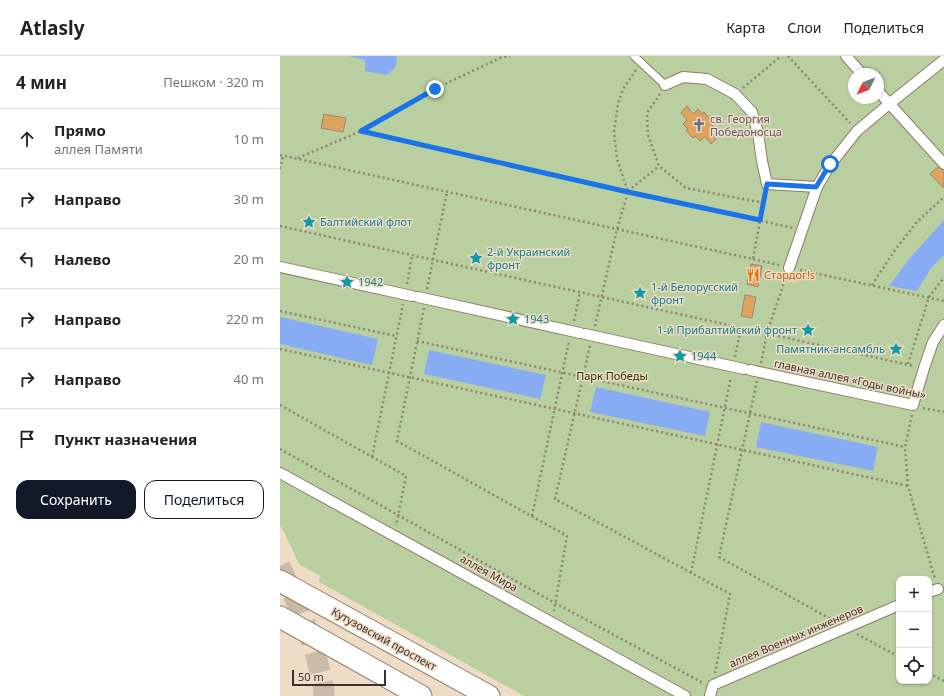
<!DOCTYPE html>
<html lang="ru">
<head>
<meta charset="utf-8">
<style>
  body { margin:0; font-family:"Noto Sans",sans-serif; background:#f6f6f6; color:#222 }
  .controls { position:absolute; right:12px; bottom:12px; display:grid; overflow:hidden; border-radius:8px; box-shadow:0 1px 3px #0004 }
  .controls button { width:36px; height:36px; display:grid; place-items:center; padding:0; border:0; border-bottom:1px solid #e0e0e0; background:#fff; color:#222; font:20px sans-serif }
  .compass { position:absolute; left:568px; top:12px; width:36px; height:36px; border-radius:50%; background:#fff; box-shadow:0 1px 3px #0004; rotate:227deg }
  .scale { position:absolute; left:12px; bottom:10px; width:94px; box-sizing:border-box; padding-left:4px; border:2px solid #3b332b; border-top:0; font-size:11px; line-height:14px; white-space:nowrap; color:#3b332b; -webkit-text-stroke:3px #efdcc7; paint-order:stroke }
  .stop { position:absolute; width:12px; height:12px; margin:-9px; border:3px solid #1a73e8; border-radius:50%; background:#fff }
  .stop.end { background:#1a73e8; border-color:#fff; box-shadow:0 1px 4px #0008 }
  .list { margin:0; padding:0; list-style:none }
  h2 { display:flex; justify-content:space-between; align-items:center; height:52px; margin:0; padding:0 16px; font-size:17px }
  h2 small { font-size:13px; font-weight:400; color:#767676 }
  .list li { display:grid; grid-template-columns:26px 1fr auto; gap:12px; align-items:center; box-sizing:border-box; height:60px; padding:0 16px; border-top:1px solid #e0e0e0 }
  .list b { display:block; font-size:15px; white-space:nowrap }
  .list p { margin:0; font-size:13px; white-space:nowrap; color:#767676 }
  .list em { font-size:13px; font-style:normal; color:#767676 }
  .actions { display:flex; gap:8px; padding:12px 16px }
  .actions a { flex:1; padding:9px 0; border:1px solid #111827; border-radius:12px; text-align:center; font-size:14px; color:#111827 }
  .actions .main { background:#111827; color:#fff }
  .icon { flex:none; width:22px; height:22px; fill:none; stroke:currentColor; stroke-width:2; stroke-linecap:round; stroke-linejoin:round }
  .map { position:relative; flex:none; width:664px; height:640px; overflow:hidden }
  header { display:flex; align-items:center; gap:24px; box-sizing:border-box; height:56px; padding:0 20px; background:#fff; border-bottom:1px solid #e0e0e0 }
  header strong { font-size:19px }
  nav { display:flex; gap:22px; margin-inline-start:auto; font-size:14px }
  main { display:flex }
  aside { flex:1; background:#fff }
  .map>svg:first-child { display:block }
  .green { fill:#b9cf9f; fill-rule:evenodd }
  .water { fill:#88acf3 }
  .building { fill:#dea45e; stroke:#988774 }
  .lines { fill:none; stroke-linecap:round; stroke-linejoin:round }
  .primary-tunnel { stroke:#cbbaa8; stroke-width:21; stroke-dasharray:21 10; stroke-linecap:butt }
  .service-casing { stroke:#8d7c69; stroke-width:9 }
  .pedestrian-casing { stroke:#8d7c69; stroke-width:12 }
  .primary-casing { stroke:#8d7c69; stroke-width:23 }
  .path { stroke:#908374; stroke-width:2.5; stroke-dasharray:2 3; stroke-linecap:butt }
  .service { stroke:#fff; stroke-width:7 }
  .pedestrian { stroke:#fff; stroke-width:10 }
  .primary { stroke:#fff; stroke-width:21 }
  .route { stroke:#1a73e8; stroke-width:5 }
  .labels { text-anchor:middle; stroke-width:3; stroke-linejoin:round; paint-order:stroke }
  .worship-label { font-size:11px; fill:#5b616d; stroke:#efdcc7; text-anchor:start }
  .culture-label { font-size:11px; fill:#0d838f; stroke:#efdcc7; text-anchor:start }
  .food-label { font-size:11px; fill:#c56008; stroke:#efdcc7; text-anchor:start }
  .park-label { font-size:11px; fill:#243800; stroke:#efdcc7 }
  .street-label { font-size:11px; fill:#3b332b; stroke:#efdcc7 }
</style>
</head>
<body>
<header>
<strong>Atlasly</strong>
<nav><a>Карта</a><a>Слои</a><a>Поделиться</a></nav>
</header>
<main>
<aside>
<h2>4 мин<small>Пешком · 320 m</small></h2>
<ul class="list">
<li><svg class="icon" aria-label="ahead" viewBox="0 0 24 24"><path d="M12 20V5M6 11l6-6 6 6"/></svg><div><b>Прямо</b><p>аллея Памяти</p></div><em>10 m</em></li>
<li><svg class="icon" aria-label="right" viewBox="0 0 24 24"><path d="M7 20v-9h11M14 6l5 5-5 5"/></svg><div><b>Направо</b></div><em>30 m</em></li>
<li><svg class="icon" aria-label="left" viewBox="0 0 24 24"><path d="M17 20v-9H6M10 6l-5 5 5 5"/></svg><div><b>Налево</b></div><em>20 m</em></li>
<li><svg class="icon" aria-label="right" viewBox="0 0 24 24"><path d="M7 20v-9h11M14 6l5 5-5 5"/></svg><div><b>Направо</b></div><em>220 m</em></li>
<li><svg class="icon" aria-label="right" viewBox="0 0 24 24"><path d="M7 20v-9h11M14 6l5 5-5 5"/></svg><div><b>Направо</b></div><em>40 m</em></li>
<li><svg class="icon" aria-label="arrive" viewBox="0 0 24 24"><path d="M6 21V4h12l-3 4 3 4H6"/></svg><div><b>Пункт назначения</b></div></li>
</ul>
<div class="actions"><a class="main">Сохранить</a><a>Поделиться</a></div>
</aside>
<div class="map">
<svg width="664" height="640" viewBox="0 0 664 640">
  <rect width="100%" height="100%" fill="#efdcc7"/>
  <path class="green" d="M0 0H664V640H244L39 526 40 520 19 508 4 476 0 470ZM574 18H598V42H574ZM619 523H649V625H619Z"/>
  <g class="water">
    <path d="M69 0H116L117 1 115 12 107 19 85 15V4Z"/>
    <path d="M664 164V199L651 212 637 235 609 230 629 203Z"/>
    <path d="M0 261 98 283 92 309 0 288Z"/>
    <path d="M149 294 266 319 260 343 144 318Z"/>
    <path d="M316 331 430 356 425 380 310 356Z"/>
    <path d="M481 366 598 391 593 415 476 391Z"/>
  </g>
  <g class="building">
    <path d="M407 50 413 58 418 53 422 58 424 56 431 64 429 66 434 71 430 75 436 83 431 88 425 81 420 85 415 80 413 82 406 75 408 73 403 68 407 64 401 57Z"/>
    <path d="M44 58 66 62 63 76 41 72Z"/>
    <path d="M659 110 664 116V132L650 118Z"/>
    <path d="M471 208 482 210 478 231 467 228Z"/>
    <path d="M465 239 476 241 472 262 461 260Z"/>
  </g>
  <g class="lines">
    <path class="primary-tunnel" d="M0 510C15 541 28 571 37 604 40 616 44 628 44 640"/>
    <g class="service-casing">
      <path id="service" d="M354 0 385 29"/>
    </g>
    <g class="pedestrian-casing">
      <g id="pedestrian">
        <path d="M566 0 582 18"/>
        <path d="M385 29 403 21 427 23 455 38 472 56 478 77 482 105 487 128 537 131"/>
        <path d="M598 35 664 108"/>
        <path d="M0 211 132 240"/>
        <path d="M509 212 537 131 550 109 577 75 609 48 664 4"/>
        <path d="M138 241 300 277"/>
        <path d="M305 278 464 313"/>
        <path d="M470 314 633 349 644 312 653 286 664 269"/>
        <path d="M0 417 405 640"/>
        <path d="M649 536 658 533"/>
        <path d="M430 640 433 629 619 549"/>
      </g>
    </g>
    <g class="primary-casing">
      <g id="primary">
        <path d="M0 525 209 640"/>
        <path d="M0 561 141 640"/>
      </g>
    </g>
    <g class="path">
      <path d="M508 0 570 67"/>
      <path d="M463 32 501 0"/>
      <path d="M380 38 367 57 368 79 379 110 406 132 484 147"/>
      <path d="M81 75 513 172"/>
      <path d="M0 99 473 203 485 138"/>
      <path d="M18 102 81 75 171 25 220 2 230 0"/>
      <path d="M0 113 3 100"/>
      <path d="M348 135 379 110"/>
      <path d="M0 170 634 310"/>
      <path d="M473 203 499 209"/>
      <path d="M520 214 664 245"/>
      <path d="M127 228 132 199"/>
      <path d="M592 229 615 194 636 167 664 141"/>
      <path d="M147 233 167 136"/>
      <path d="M144 252 117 385 287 480 274 555"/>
      <path d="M0 255 116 280"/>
      <path d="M294 265 300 236"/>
      <path d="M315 270 337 173 348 136 337 103 334 76 338 48 343 33 356 14"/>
      <path d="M137 285 625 391"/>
      <path d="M310 290 275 443 450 538 435 617"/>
      <path d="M0 293 628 430"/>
      <path d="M455 301 461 272"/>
      <path d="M481 307 487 277 506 221"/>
      <path d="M628 308 649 241 664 221"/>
      <path d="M477 325 439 501 556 566"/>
      <path d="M0 349 126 420 116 470"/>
      <path d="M643 352 664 356"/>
      <path d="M632 359 625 391 628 430 655 523"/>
      <path d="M0 393 275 547 423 627"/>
      <path d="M92 401 123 248"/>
      <path d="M252 460 289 285"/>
      <path d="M411 517 451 321"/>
      <path d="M577 578 619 601"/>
      <path d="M649 617 664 625"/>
    </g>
    <use href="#service" class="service"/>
    <use href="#pedestrian" class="pedestrian"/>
    <use href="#primary" class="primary"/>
  </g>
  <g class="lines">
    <path class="route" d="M155 33 81 75 348 136 480 164 487 128 536 131 550 108"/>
  </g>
  <defs>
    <g id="church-bare" transform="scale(1.08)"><path d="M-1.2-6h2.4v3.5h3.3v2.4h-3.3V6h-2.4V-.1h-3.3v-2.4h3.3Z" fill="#6b7280" stroke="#efdcc7" stroke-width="2.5" paint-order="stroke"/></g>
    <g id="sight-bare" transform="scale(1.08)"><path d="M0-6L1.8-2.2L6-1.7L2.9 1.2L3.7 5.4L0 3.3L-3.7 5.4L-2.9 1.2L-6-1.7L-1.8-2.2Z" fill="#0f9aa8" stroke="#efdcc7" stroke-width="2.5" paint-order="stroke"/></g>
    <g id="restaurant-bare" transform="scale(1.08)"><path d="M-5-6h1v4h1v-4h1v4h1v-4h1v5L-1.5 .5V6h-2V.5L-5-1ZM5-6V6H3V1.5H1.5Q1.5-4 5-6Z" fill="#e8710a" stroke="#efdcc7" stroke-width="2.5" paint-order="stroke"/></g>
  </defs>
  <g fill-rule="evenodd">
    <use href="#church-bare" x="419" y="69"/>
    <use href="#sight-bare" x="29" y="166"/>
    <use href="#sight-bare" x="196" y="202"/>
    <use href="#restaurant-bare" x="473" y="219"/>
    <use href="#sight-bare" x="67" y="226"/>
    <use href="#sight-bare" x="360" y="237"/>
    <use href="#sight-bare" x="233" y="263"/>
    <use href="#sight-bare" x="528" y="274"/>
    <use href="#sight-bare" x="616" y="293"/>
    <use href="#sight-bare" x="400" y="300"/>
  </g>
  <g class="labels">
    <g class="worship-label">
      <text x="430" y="67">св. Георгия<tspan x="430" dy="13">Победоносца</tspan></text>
    </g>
    <g class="culture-label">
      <text x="40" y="170">Балтийский флот</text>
      <text x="207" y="200">2-й Украинский<tspan x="207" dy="13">фронт</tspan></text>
      <text x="78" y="230">1942</text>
      <text x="371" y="235">1-й Белорусский<tspan x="371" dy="13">фронт</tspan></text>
      <text x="244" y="267">1943</text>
      <text x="517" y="278" text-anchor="end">1-й Прибалтийский фронт</text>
      <text x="605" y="297" text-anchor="end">Памятник-ансамбль</text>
      <text x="411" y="304">1944</text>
    </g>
    <g class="food-label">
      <text x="484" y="223">Стардог!s</text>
    </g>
    <g class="park-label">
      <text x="332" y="324">Парк Победы</text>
    </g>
    <g class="street-label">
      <text transform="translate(570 323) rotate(12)" y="4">главная аллея «Годы войны»</text>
      <text transform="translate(209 517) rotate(29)" y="4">аллея Мира</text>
      <text transform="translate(516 580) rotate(-23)" y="4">аллея Военных инженеров</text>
      <text transform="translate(104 583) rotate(29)" y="4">Кутузовский проспект</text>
    </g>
  </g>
</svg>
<div class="controls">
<button>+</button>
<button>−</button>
<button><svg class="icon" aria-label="locate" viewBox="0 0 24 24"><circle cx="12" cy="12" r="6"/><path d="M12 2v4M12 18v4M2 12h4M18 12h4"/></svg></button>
</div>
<svg class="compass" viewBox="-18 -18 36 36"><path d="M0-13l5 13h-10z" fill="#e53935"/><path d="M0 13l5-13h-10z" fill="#767676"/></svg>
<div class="scale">50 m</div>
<div class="stop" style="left:550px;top:108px"></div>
<div class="stop end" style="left:155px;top:33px"></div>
</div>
</main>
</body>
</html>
